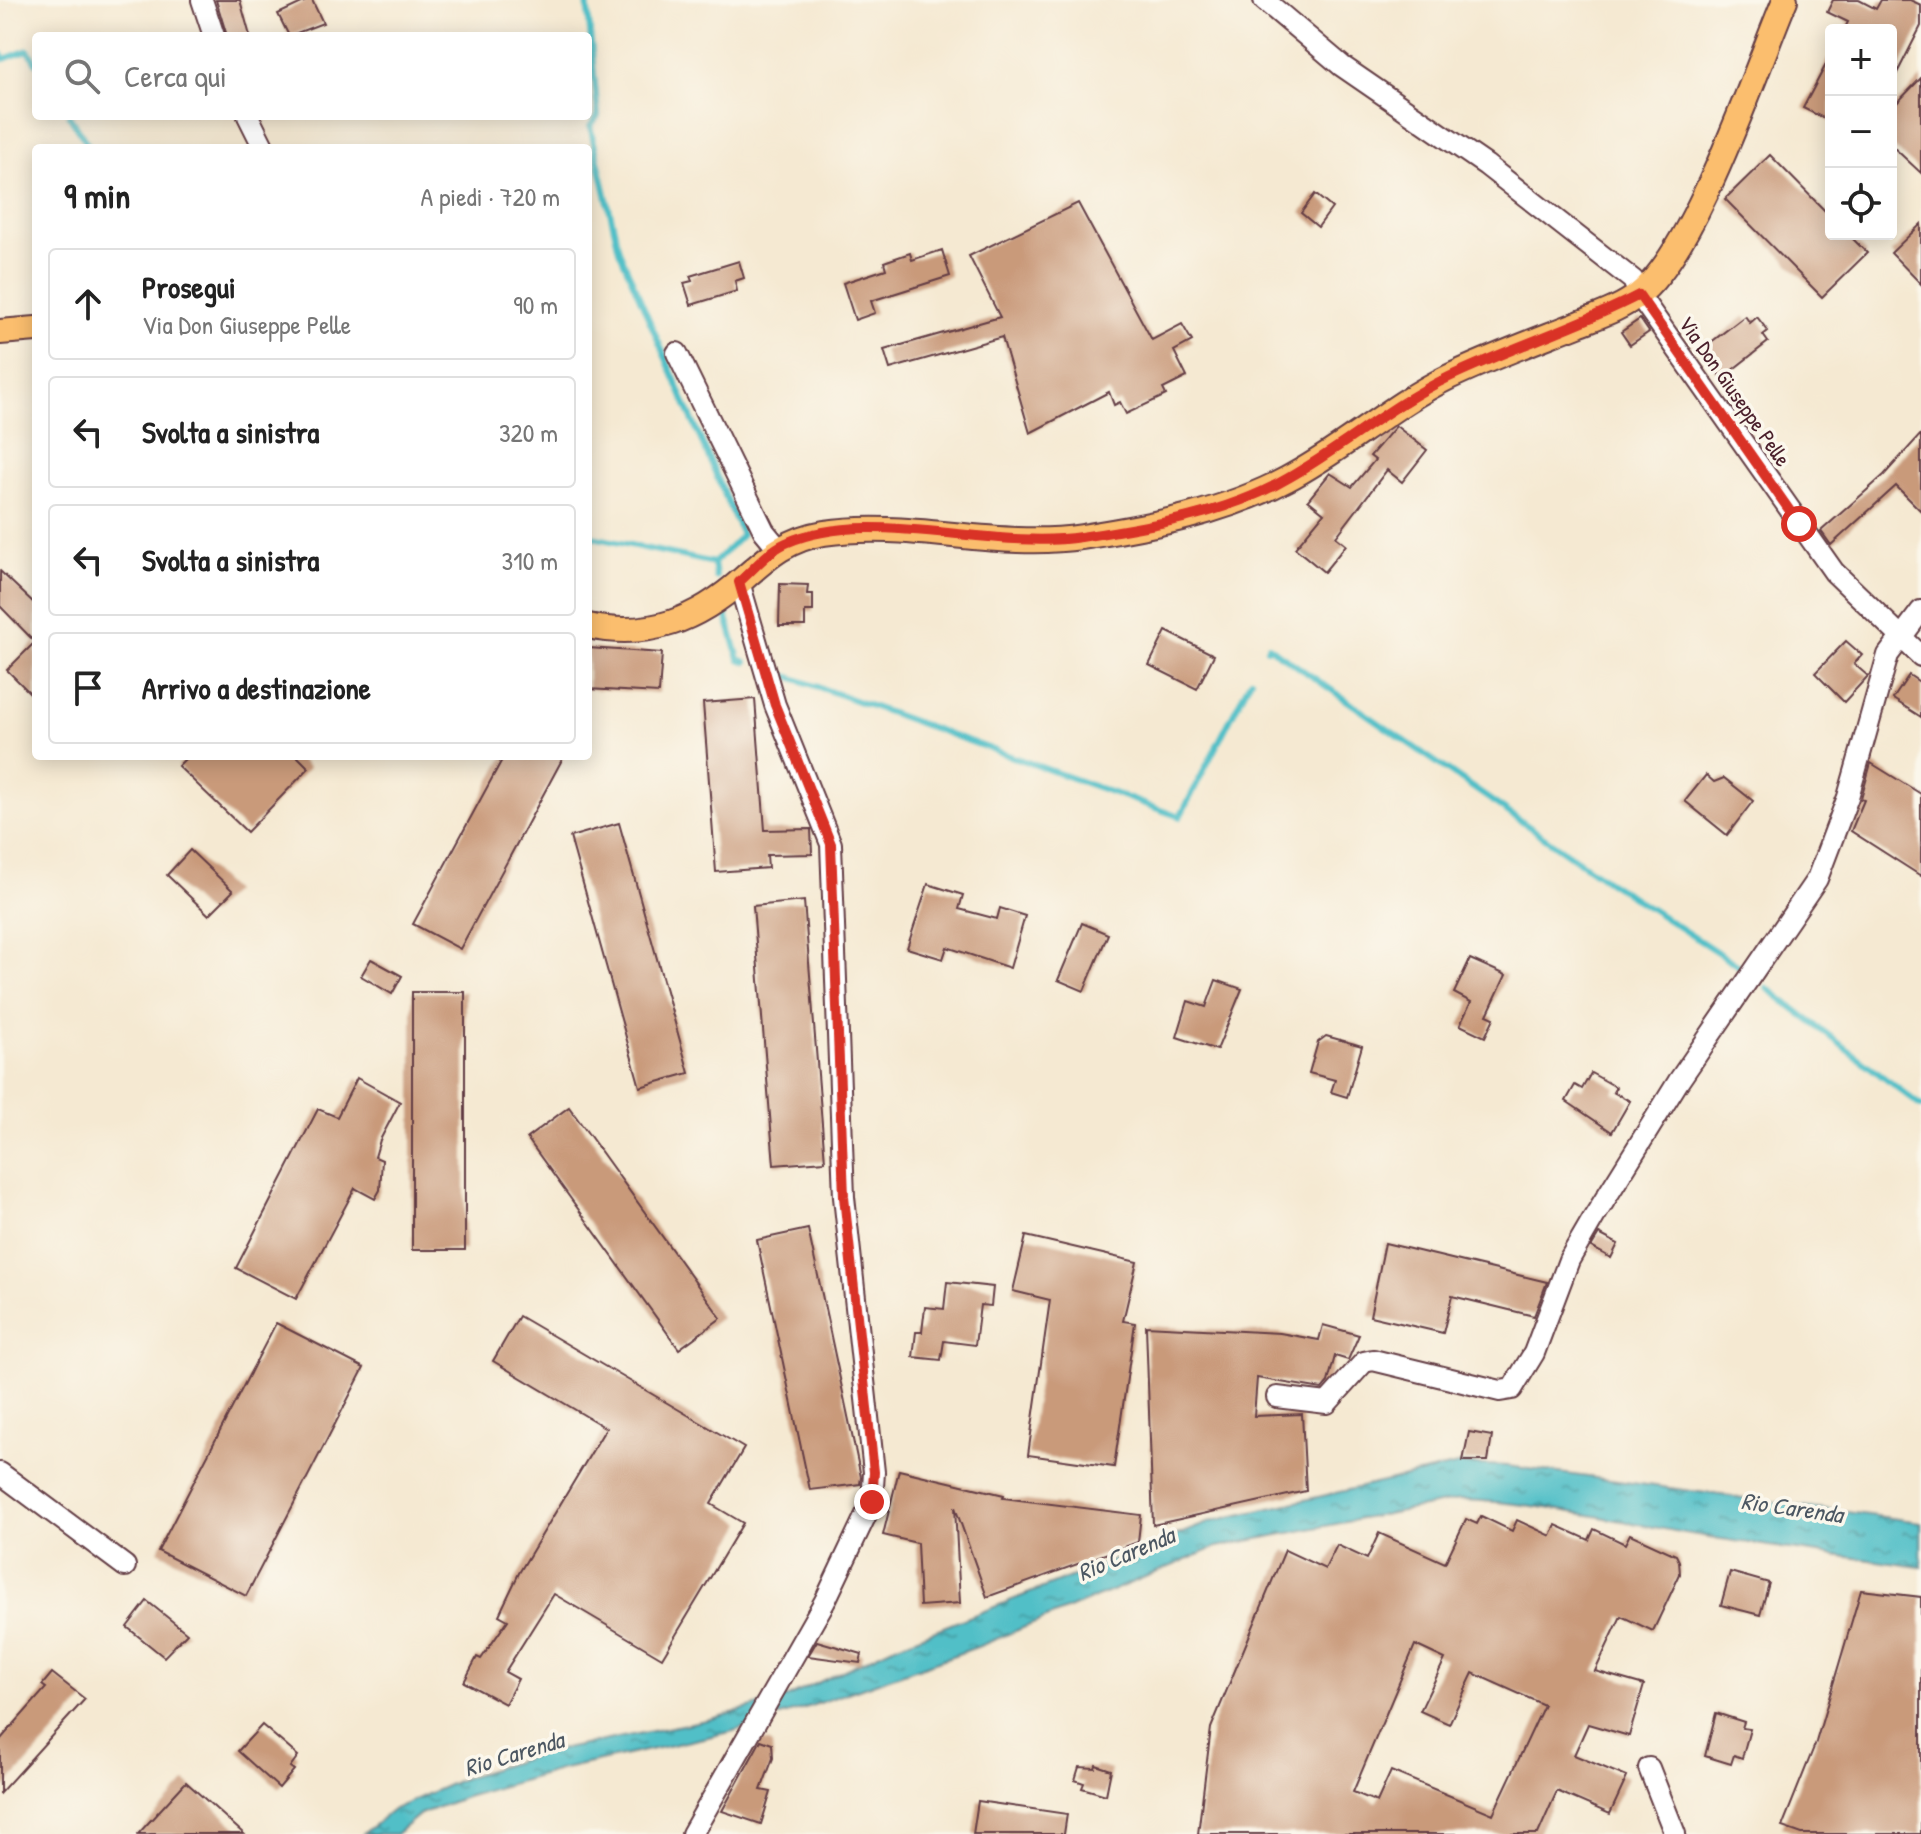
<!DOCTYPE html>
<html lang="it">
<head>
<meta charset="utf-8">
<style>
  body { margin:0; font-family:"Patrick Hand",sans-serif; background:#f6f6f6; color:#222 }
  .controls { position:absolute; right:24px; top:24px; display:grid; overflow:hidden; border-radius:8px; box-shadow:0 4px 20px #0003 }
  .controls button { width:72px; height:72px; display:grid; place-items:center; padding:0; border:0; border-bottom:2px solid #e0e0e0; background:#fff; color:#222; font:40px sans-serif }
  .stop { position:absolute; width:24px; height:24px; margin:-18px; border:6px solid #d93025; border-radius:50%; background:#fff }
  .stop.end { background:#d93025; border-color:#fff; box-shadow:0 2px 8px #0008 }
  .list { margin:0; padding:0; list-style:none }
  h2 { display:flex; justify-content:space-between; align-items:center; height:104px; margin:0; padding:0 32px; font-size:34px }
  h2 small { font-size:26px; font-weight:400; color:#767676 }
  .list li { display:grid; grid-template-columns:52px 1fr auto; gap:24px; align-items:center; box-sizing:border-box; height:112px; margin:0 16px 16px; padding:0 16px; border:2px solid #e0e0e0; border-radius:8px }
  .list b { display:block; font-size:30px; white-space:nowrap }
  .list p { margin:0; font-size:26px; white-space:nowrap; color:#767676 }
  .list em { font-size:26px; font-style:normal; color:#767676 }
  .icon { flex:none; width:44px; height:44px; fill:none; stroke:currentColor; stroke-width:2; stroke-linecap:round; stroke-linejoin:round }
  .map { position:relative; flex:none; width:1921px; height:1834px; overflow:hidden }
  .search { position:absolute; background:#fff; box-shadow:0 4px 20px #0003; left:32px; top:32px; width:560px; height:88px; display:flex; align-items:center; gap:20px; box-sizing:border-box; padding:0 28px; border-radius:8px; color:#767676; font-size:30px }
  .panel { position:absolute; background:#fff; box-shadow:0 4px 20px #0003; left:32px; top:144px; width:560px; height:616px; border-radius:8px }
  .map>svg:first-child { display:block }
  .water { fill:url(#water-ripples); stroke:#4e6f79; stroke-width:2 }
  .lines { fill:none; stroke-linecap:round; stroke-linejoin:round }
  .stream { stroke:#51bfc7; stroke-width:6 }
  .building { fill:#c99a7a; fill-rule:evenodd }
  .minor-casing { stroke:#643d44; stroke-width:24 }
  .major-casing { stroke:#643d44; stroke-width:28 }
  .minor { stroke:#fff; stroke-width:20 }
  .major { stroke:#fbbe6e; stroke-width:24 }
  .route { stroke:#d93025; stroke-width:10 }
  .labels { text-anchor:middle; stroke-width:7; stroke-linejoin:round; paint-order:stroke }
  .street-label { font-size:22px; fill:#4a1f2b; stroke:#fbf7ec }
  .water-label { font-size:24px; font-style:italic; fill:#4c5762; stroke:#fbf7ec }
</style>
</head>
<body>
<div class="map">
<svg width="1921" height="1834" viewBox="0 0 1921 1834">
  <defs>
    <pattern id="water-ripples" width="26" height="14" patternUnits="userSpaceOnUse" patternTransform="scale(2)"><rect width="26" height="14" fill="#51bfc7"/><path d="M2 4q2-2 4 0t4 0M15 11q2-2 4 0t4 0" fill="none" stroke="#459ba2"/></pattern>
  </defs>
  <rect width="100%" height="100%" fill="#fbf7ec"/>
  <filter id="ink" filterUnits="userSpaceOnUse"><feTurbulence type="fractalNoise" baseFrequency=".0125" numOctaves="2"/><feDisplacementMap in="SourceGraphic" scale="16" xChannelSelector="R" yChannelSelector="G"/><feConvolveMatrix kernelMatrix="1 2 1 2 8 2 1 2 1" color-interpolation-filters="sRGB"/></filter>
  <filter id="wash" filterUnits="userSpaceOnUse"><feTurbulence type="fractalNoise" baseFrequency=".006" numOctaves="4" result="noise"/><feDisplacementMap in="SourceGraphic" scale="32" xChannelSelector="R" yChannelSelector="G"/><feGaussianBlur stdDeviation="1.8" result="paint"/><feColorMatrix in="noise" values="0 0 0 0 0 0 0 0 0 0 0 0 0 0 0 0 0 1.4 0 .05"/><feComposite in="paint" operator="in"/></filter>
  <g filter="url(#wash)">
    <rect width="100%" height="100%" fill="#f5e9d2"/>
    <path class="water" d="M1462 1464 1507 1466 1921 1522V1567C1850 1557 1779 1548 1708 1537 1625 1523 1543 1502 1459 1500L1217 1547 977 1647 799 1710 730 1732 559 1770 465 1797 420 1814 396 1834H363L394 1809 464 1778 544 1753 711 1719 788 1697 895 1646 1213 1521Z"/>
    <g class="lines">
      <g class="stream">
        <path d="M587 0 598 116 590 126 619 250 742 535 714 563"/>
        <path d="M0 52 4 59 28 50 36 63"/>
        <path d="M69 116 90 148"/>
        <path d="M588 536 714 563"/>
        <path d="M714 563 716 577"/>
        <path d="M726 614 739 659 746 662"/>
        <path d="M1267 649 1268 646 1606 880 1742 968"/>
        <path d="M782 674 1180 817 1251 679"/>
        <path d="M1767 988 1921 1106"/>
      </g>
    </g>
    <g id="blocks">
      <g class="building">
        <path d="M216 0H240L250 36H227Z"/>
        <path d="M308 0H312L323 23 289 36 278 14Z"/>
        <path d="M1833 0H1859L1876 9 1881 0H1910L1921 5V26L1891 85V30H1844L1848 22 1827 12Z"/>
        <path d="M1831 55V122L1803 108Z"/>
        <path d="M1921 78V173L1891 145V109Z"/>
        <path d="M1770 155 1831 217V234H1848L1867 253 1822 297 1725 199Z"/>
        <path d="M1315 194 1332 208 1318 227 1301 213Z"/>
        <path d="M1078 203 1152 340 1182 324 1192 341 1174 351 1187 377 1163 389 1166 395 1126 414 1120 402 1114 405 1109 392 1030 433 1002 337 890 369 884 350 1000 317 969 256Z"/>
        <path d="M1921 224V284L1891 253Z"/>
        <path d="M942 250 950 276 871 301 875 313 855 320 843 283 886 269 884 262 910 253 912 260Z"/>
        <path d="M739 261 744 278 735 281 737 291 691 305 684 283 692 281 690 276Z"/>
        <path d="M1745 316 1750 323 1757 317 1768 331 1763 335 1768 342 1722 378 1701 350Z"/>
        <path d="M1640 319 1649 332 1630 345 1621 332Z"/>
        <path d="M1396 426 1427 450 1402 482 1387 470 1336 537 1346 545 1324 572 1295 548 1324 513 1308 500 1330 473 1352 487 1375 460 1370 456Z"/>
        <path d="M1921 434V511L1896 486 1831 545 1821 531 1884 475Z"/>
        <path d="M0 571 36 605V699L7 670 35 642 0 606Z"/>
        <path d="M780 584 808 585 807 594H813V611H805V626H779Z"/>
        <path d="M1166 631 1214 655 1197 689 1149 665Z"/>
        <path d="M1846 641 1862 655 1854 664 1868 676 1844 702 1815 673Z"/>
        <path d="M588 648 662 653 659 693 588 689Z"/>
        <path d="M1909 675 1921 683V717L1893 699Z"/>
        <path d="M755 699 765 830 811 829 812 854 767 855 768 868 716 872 703 703Z"/>
        <path d="M188 756H297L309 768 247 832 178 766Z"/>
        <path d="M504 756H564L460 949 413 924Z"/>
        <path d="M1871 763 1921 794V876L1851 831 1864 800 1861 799Z"/>
        <path d="M1706 775 1714 782 1724 778 1753 801 1727 835 1685 801Z"/>
        <path d="M619 823 689 1073 640 1087 570 837Z"/>
        <path d="M190 850 233 891 209 915 167 875Z"/>
        <path d="M928 884 963 895 959 909 997 919 1000 908 1025 916 1010 968 947 947 943 959 907 948Z"/>
        <path d="M804 901 825 1161 774 1165 753 906Z"/>
        <path d="M1082 923 1108 934 1084 991 1058 980Z"/>
        <path d="M371 959 402 976 392 994 361 976Z"/>
        <path d="M1470 959 1506 975 1487 1015 1494 1018 1485 1037 1460 1025 1471 1002 1454 993Z"/>
        <path d="M1216 980 1242 989 1217 1050 1177 1037 1188 1001 1206 1007Z"/>
        <rect x="412" y="992" width="53" height="258"/>
        <path d="M1326 1036 1362 1046 1347 1097 1331 1092 1335 1080 1309 1073 1318 1042Z"/>
        <path d="M1591 1073 1616 1087 1613 1092 1630 1101 1612 1132 1566 1101 1575 1085 1582 1089Z"/>
        <path d="M357 1078 400 1102 380 1140 375 1157 382 1160 380 1190 375 1199 355 1188 296 1299 236 1268 318 1109 337 1117Z"/>
        <path d="M569 1107 721 1318 679 1349 527 1138Z"/>
        <path d="M808 1229 861 1477 860 1484 810 1490 757 1240Z"/>
        <path d="M1599 1234 1618 1244 1611 1258 1591 1247Z"/>
        <path d="M1026 1236 1137 1262 1123 1321 1135 1323 1114 1467 1028 1455 1050 1300 1013 1291Z"/>
        <path d="M1385 1243 1547 1282 1534 1316 1452 1296 1443 1333 1370 1316Z"/>
        <path d="M947 1282 993 1287 991 1306 980 1305 975 1345 944 1341 941 1360 913 1357 916 1332H922L925 1307 944 1309Z"/>
        <path d="M519 1316 744 1448 711 1504 743 1523 662 1658 554 1594 505 1672 518 1679 505 1704 464 1682 477 1657 481 1659 508 1620 499 1615 519 1573 606 1428 493 1361Z"/>
        <path d="M276 1323 364 1368 246 1596 158 1551Z"/>
        <path d="M1323 1325 1359 1335 1348 1360 1335 1356 1328 1382 1322 1389 1257 1378 1254 1416 1302 1414 1306 1491 1153 1525 1146 1326 1280 1333 1319 1340Z"/>
        <path d="M1469 1432 1492 1436 1488 1461H1463Z"/>
        <path d="M899 1470 1004 1495 1003 1498 1141 1515 1138 1542 987 1597 955 1507 960 1603 920 1606 917 1543 883 1535Z"/>
        <path d="M1481 1516 1512 1531 1517 1520 1551 1536 1556 1525 1589 1540 1594 1529 1625 1544 1630 1534 1676 1555 1679 1561 1680 1574 1653 1631 1621 1616 1595 1671 1644 1685 1629 1736 1588 1724 1574 1755 1627 1777 1610 1814 1557 1791 1538 1834H1198L1211 1728 1285 1550 1325 1569 1337 1545 1367 1559 1379 1533 1445 1563 1466 1519 1477 1524ZM1415 1645 1445 1659 1420 1711 1449 1724 1473 1673 1544 1705 1493 1814 1391 1771 1377 1802 1353 1792Z"/>
        <path d="M1730 1572 1769 1583 1760 1615 1721 1605Z"/>
        <path d="M1861 1590 1921 1597V1834H1802L1782 1827 1816 1742Z"/>
        <path d="M147 1601 187 1633 164 1657 127 1627Z"/>
        <path d="M817 1641 862 1654 860 1663 808 1656Z"/>
        <path d="M52 1673 85 1699 0 1793V1740L46 1688 42 1685Z"/>
        <path d="M1716 1713 1744 1722 1742 1728 1750 1729 1742 1758 1734 1755 1731 1764 1705 1756Z"/>
        <path d="M262 1725 298 1756 290 1767 294 1770 279 1788 238 1751Z"/>
        <path d="M761 1740 772 1744 773 1758 761 1790 771 1792 761 1824 722 1811Z"/>
        <path d="M1096 1765 1111 1770 1106 1795 1082 1788 1084 1783 1075 1780 1079 1767 1095 1768Z"/>
        <path d="M186 1782 244 1834H138Z"/>
        <path d="M978 1801 1067 1814 1064 1834H973Z"/>
      </g>
    </g>
  </g>
  <g filter="url(#ink)">
    <use href="#blocks" fill-opacity="0" stroke="#643d44" stroke-width="2"/>
    <g class="lines">
      <g class="minor-casing">
        <g id="minor">
          <path d="M202 0 214 36"/>
          <path d="M1264 0 1342 66 1486 165 1633 280 1639 295 1834 572 1921 656"/>
          <path d="M248 116 264 148"/>
          <path d="M677 353 764 531 778 548"/>
          <path d="M1277 1397 1327 1403 1364 1362 1373 1360 1500 1391 1512 1389 1534 1353 1569 1260 1594 1217 1678 1082 1817 879 1848 797 1888 655 1921 611"/>
          <path d="M0 1473 125 1566"/>
          <path d="M1649 1768 1675 1834"/>
          <path d="M692 1834 825 1601 872 1502 874 1472 844 1197 831 844 775 705 739 582"/>
        </g>
      </g>
      <g class="major-casing">
        <g id="major">
          <path d="M0 332 36 329"/>
          <path d="M588 626C649 639 697 620 743 579 769 556 788 539 824 533 910 520 996 550 1082 537 1152 526 1223 513 1287 479 1343 450 1391 405 1449 377 1491 357 1535 341 1578 324 1598 316 1622 308 1638 295 1695 252 1755 71 1785 0"/>
        </g>
      </g>
      <use href="#minor" class="minor"/>
      <use href="#major" class="major"/>
    </g>
  </g>
  <g class="lines" filter="url(#ink)">
    <path class="route" d="M872 1502 874 1472 844 1197 831 844 775 705 739 582C753 570 768 551 786 543 869 506 991 551 1081 537 1152 526 1228 514 1290 477 1344 446 1393 404 1449 377 1512 347 1578 327 1639 295L1799 524"/>
  </g>
  <g class="labels">
    <g class="street-label">
      <text transform="translate(1735 391) rotate(55)" y="8">Via Don Giuseppe Pelle</text>
    </g>
    <g class="water-label">
      <text transform="translate(1792 1508) rotate(8)" y="8">Rio Carenda</text>
      <text transform="translate(1126 1554) rotate(-23)" y="8">Rio Carenda</text>
      <text transform="translate(514 1754) rotate(-17)" y="8">Rio Carenda</text>
    </g>
  </g>
</svg>
<div class="controls">
<button>+</button>
<button>−</button>
<button><svg class="icon" aria-label="locate" viewBox="0 0 24 24"><circle cx="12" cy="12" r="6"/><path d="M12 2v4M12 18v4M2 12h4M18 12h4"/></svg></button>
</div>
<div class="stop" style="left:1799px;top:524px"></div>
<div class="stop end" style="left:872px;top:1502px"></div>
<div class="search"><svg class="icon" aria-label="search" viewBox="0 0 24 24"><circle cx="10" cy="10" r="6"/><path d="M15 15l6 6"/></svg>Cerca qui</div>
<section class="panel">
<h2>9 min<small>A piedi · 720 m</small></h2>
<ul class="list">
<li><svg class="icon" aria-label="ahead" viewBox="0 0 24 24"><path d="M12 20V5M6 11l6-6 6 6"/></svg><div><b>Prosegui</b><p>Via Don Giuseppe Pelle</p></div><em>90 m</em></li>
<li><svg class="icon" aria-label="left" viewBox="0 0 24 24"><path d="M17 20v-9H6M10 6l-5 5 5 5"/></svg><div><b>Svolta a sinistra</b></div><em>320 m</em></li>
<li><svg class="icon" aria-label="left" viewBox="0 0 24 24"><path d="M17 20v-9H6M10 6l-5 5 5 5"/></svg><div><b>Svolta a sinistra</b></div><em>310 m</em></li>
<li><svg class="icon" aria-label="arrive" viewBox="0 0 24 24"><path d="M6 21V4h12l-3 4 3 4H6"/></svg><div><b>Arrivo a destinazione</b></div></li>
</ul>
</section>
</div>
</body>
</html>
